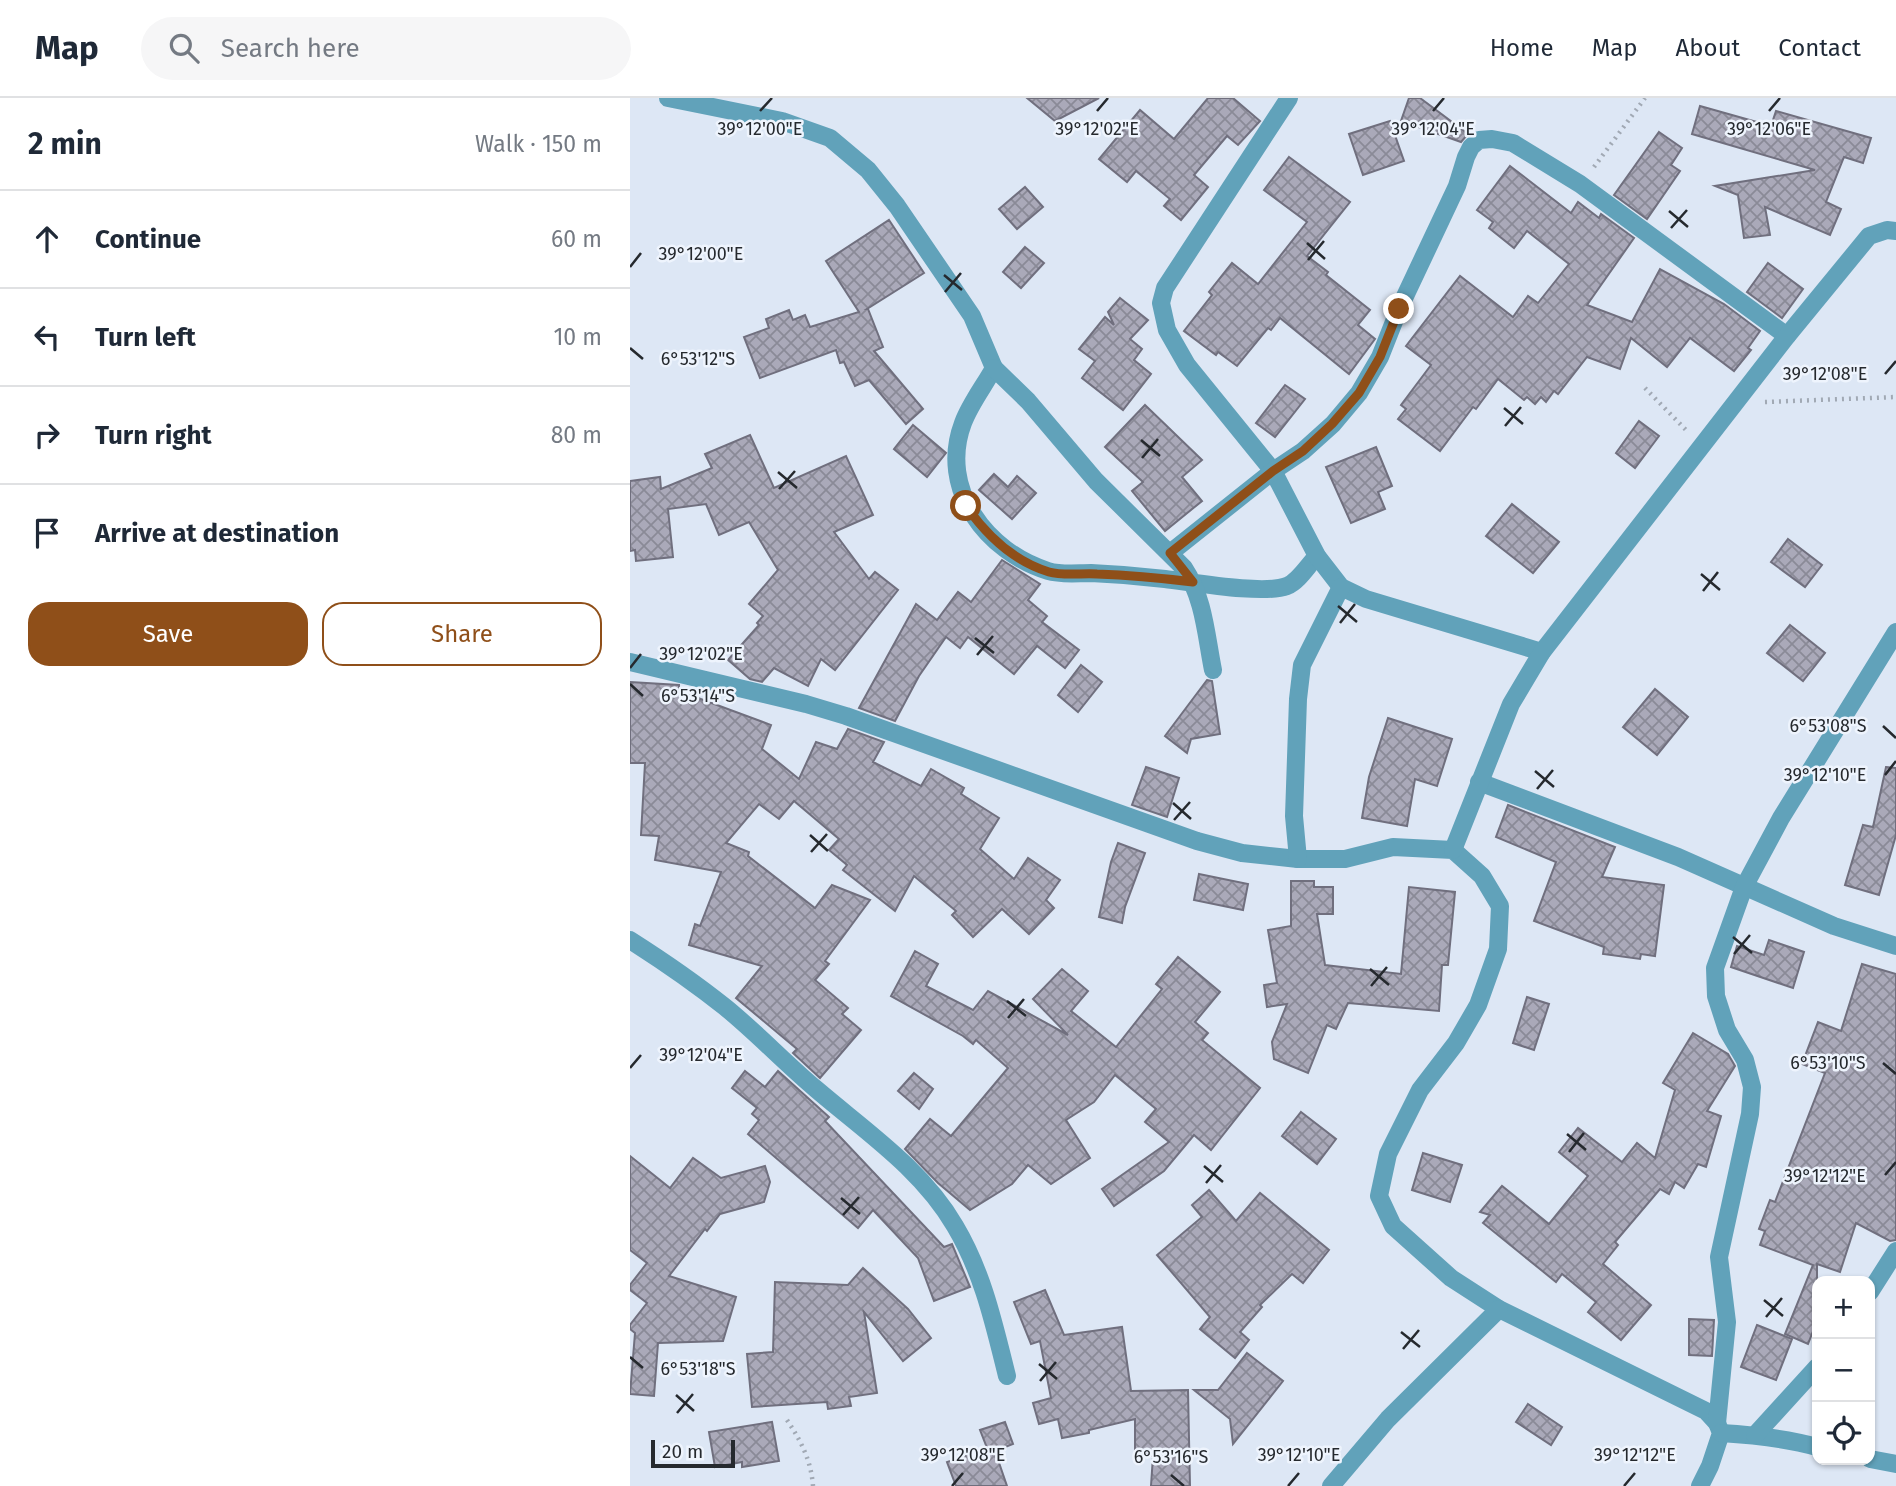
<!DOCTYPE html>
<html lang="en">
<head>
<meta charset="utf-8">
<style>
  body { margin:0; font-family:"Fira Sans",sans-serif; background:#f6f6f7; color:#1f2937 }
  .controls { position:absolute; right:21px; bottom:21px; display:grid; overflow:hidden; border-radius:14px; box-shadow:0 2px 5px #0004 }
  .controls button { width:63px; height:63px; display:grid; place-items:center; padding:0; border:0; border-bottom:2px solid #e0e1e3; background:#fff; color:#1f2937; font:35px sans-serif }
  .scale { position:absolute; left:21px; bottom:18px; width:84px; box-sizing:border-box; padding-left:7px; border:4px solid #25292e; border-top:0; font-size:19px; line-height:24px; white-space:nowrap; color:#25292e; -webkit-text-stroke:5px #eef4fd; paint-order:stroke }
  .stop { position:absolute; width:21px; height:21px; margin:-16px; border:5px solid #8f4f19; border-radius:50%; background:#fff }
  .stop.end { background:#8f4f19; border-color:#fff; box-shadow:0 2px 7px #0008 }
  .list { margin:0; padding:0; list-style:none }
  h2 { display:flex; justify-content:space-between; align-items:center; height:91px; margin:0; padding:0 28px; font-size:30px }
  h2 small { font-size:23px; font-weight:400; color:#747a83 }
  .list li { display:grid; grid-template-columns:46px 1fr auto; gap:21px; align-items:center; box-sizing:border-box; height:98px; padding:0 28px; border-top:2px solid #e0e1e3 }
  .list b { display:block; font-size:26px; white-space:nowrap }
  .list em { font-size:23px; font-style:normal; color:#747a83 }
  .actions { display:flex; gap:14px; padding:21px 28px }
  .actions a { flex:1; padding:16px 0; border:2px solid #8f4f19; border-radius:21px; text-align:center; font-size:24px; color:#8f4f19 }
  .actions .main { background:#8f4f19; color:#fff }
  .icon { flex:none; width:38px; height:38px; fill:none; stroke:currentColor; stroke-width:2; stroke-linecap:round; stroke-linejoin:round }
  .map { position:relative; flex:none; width:1266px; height:1388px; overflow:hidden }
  header { display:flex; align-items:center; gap:42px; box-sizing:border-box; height:98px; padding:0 35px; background:#fff; border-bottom:2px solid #e0e1e3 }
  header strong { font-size:33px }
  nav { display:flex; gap:38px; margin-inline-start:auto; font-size:24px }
  .search { width:490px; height:63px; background:#f6f6f7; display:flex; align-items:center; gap:18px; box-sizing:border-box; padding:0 24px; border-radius:38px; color:#747a83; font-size:26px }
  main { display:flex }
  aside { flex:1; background:#fff }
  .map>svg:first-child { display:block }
  .building { fill:url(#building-cross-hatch); stroke:#706f7e; stroke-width:2 }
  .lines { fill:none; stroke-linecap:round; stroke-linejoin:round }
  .path { stroke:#a1a9b4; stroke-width:4.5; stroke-dasharray:2 5; stroke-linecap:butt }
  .minor { stroke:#61a2ba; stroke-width:18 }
  .route { stroke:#8f4f19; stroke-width:9 }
  .ticks { fill:none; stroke:#25292e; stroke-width:2.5 }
  .ticks-label { font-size:18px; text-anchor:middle; fill:#25292e; stroke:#eef4fd; stroke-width:5; stroke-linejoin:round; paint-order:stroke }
</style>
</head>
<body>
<header>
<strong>Map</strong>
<div class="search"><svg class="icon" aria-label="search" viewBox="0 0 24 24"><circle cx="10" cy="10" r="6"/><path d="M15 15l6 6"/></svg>Search here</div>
<nav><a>Home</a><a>Map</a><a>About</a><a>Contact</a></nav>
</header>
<main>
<aside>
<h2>2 min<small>Walk · 150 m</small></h2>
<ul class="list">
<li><svg class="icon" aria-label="ahead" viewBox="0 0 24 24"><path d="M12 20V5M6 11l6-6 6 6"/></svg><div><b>Continue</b></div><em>60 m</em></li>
<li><svg class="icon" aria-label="left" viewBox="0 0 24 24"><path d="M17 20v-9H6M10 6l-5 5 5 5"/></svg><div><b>Turn left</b></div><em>10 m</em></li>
<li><svg class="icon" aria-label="right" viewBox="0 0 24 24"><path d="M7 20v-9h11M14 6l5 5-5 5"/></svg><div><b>Turn right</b></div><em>80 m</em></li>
<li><svg class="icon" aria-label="arrive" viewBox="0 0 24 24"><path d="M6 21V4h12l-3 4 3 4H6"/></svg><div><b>Arrive at destination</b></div></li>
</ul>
<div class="actions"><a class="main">Save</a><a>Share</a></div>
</aside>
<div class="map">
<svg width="1266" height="1388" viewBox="0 0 1266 1388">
  <defs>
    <pattern id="building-cross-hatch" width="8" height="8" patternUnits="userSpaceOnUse" patternTransform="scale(1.75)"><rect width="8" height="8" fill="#aaa9b9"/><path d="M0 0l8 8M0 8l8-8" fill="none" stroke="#8a8a97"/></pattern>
  </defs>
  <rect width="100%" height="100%" fill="#dde7f5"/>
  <g class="building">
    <path d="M397 0H469L425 23Z"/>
    <path d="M578 0H603L630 23 608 47 597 38 564 77 578 89 551 122 534 108 540 101 506 73 497 84 469 61 510 12 544 41Z"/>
    <path d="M779 0H790L838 36 831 44 771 23Z"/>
    <path d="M1070 8 1141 28 1146 13 1241 40 1233 65 1214 59 1196 104 1211 111 1200 137 1135 109 1140 137 1114 140 1108 97 1085 88 1185 72 1062 36Z"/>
    <path d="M760 23 774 63 733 77 719 36Z"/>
    <path d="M1029 34 1052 50 1041 67 1050 73 1017 121 984 97Z"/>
    <path d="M659 59 720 104 677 158 698 174 696 177 740 212 728 227 745 241 719 276 650 220 641 232 638 230 607 268 588 254 586 257 554 233 582 197 579 194 602 165 628 186 677 124 634 92Z"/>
    <path d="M880 68 941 115 948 104 969 120 971 116 1004 140 957 207 1002 224 1030 171 1094 206 1130 233 1118 250 1121 252 1104 273 1060 240 1037 269 1001 240 990 271 957 259 928 296 924 293 916 304 911 299 905 306 897 299 894 302 868 281 846 311 843 309 810 353 768 321 776 311 771 307 801 267 776 248 830 178 883 219 898 198 908 205 939 166 897 133 884 150 859 130 863 124 847 112Z"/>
    <path d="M395 89 413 109 387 131 369 111Z"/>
    <path d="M259 122 294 175 237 211H238L253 249 244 253 293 311 276 326 239 282 225 288 214 264 210 265 206 252 130 280 114 239 139 230 136 221 159 212 163 222 175 217 180 229 229 214 196 163Z"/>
    <path d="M395 149 414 165 391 190 373 174Z"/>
    <path d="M1138 165 1173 191 1152 220 1117 194Z"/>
    <path d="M490 200 518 222 500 241 512 251 504 262 521 276 493 312 452 280 465 263 449 251 475 219 484 227 478 214Z"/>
    <path d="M655 287 675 301 645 339 626 325Z"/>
    <path d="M515 307 572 362 552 379 572 403 535 433 502 393 513 384 475 349Z"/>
    <path d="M1009 323 1029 338 1005 370 986 355Z"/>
    <path d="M283 327 316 355 297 379 264 351Z"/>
    <path d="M120 337 144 390 216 358 243 417 204 434 239 481 245 474 268 492 205 572 191 561 178 588 144 570 132 584 120 581 98 562 129 527 127 525 133 518 119 506 148 472 119 424 89 437 76 406 38 411 43 459 6 463 5 452 0 453V383L30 379 31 391 82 370 75 356Z"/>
    <path d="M746 349 762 388 748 394 755 411 721 425 696 369Z"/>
    <path d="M364 376 378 389 387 378 406 395 382 421 349 392Z"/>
    <path d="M882 406 929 444 903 475 856 438Z"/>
    <path d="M1158 441 1192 467 1175 489 1141 464Z"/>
    <path d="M372 462 410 486 398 502 417 518 412 524 449 552 435 570 407 548 384 576 338 539 330 550 316 539 289 578 265 623 229 610 286 506 307 522 328 494 341 504Z"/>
    <path d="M1160 527 1195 555 1173 583 1137 555Z"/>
    <path d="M451 567 472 584 448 614 428 597Z"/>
    <path d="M577 582 582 583 590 636 561 641 557 655 535 638Z"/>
    <path d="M0 584 49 587V593L141 627 132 651 169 681 186 644 207 651 218 631 254 644 243 664 291 688 301 671 334 690 331 696 369 720 350 751 384 781 398 760 430 782 416 802 424 810 399 836 372 811 343 839 322 817 326 813 284 778 265 813 213 772 217 767 199 752 209 741 164 703 149 721 129 706 96 745 119 754 118 758 185 810 202 787 240 802 195 863 199 866 185 882 218 910 212 916 231 932 190 980 163 955 167 951 106 900 132 868 59 847 65 826 70 828 91 774 25 762 29 738 11 737 15 665H0Z"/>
    <path d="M1025 591 1058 619 1027 657 993 629Z"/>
    <path d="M758 620 822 641 807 688 785 681 777 728 732 720 739 679Z"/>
    <path d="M516 669 549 680 537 719 502 707Z"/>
    <path d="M1256 669 1266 670V737L1249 797 1215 787 1233 727 1243 729Z"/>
    <path d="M878 707 985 749 972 779 1034 787 1025 858 1011 856 1010 861 973 856 974 849 904 823 926 764 866 739Z"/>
    <path d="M488 745 515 755 495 809 492 825 469 819 481 764Z"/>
    <path d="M569 776 618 786 613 812 564 802Z"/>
    <path d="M661 783H684V789H703V816H687L695 867 771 876 779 789 825 794 818 867H812L809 913 718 905 706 931 697 927 678 975 644 961 642 944 657 906 637 909 634 887 647 885 638 832 661 828Z"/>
    <path d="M1139 842 1174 854 1163 890 1101 869 1107 848 1134 857Z"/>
    <path d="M285 853 308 866 296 888 343 912 358 893 438 937 403 901 432 871 458 893 441 913 486 949 532 891 526 886 548 859 590 894 565 924 578 935 572 942 630 990 581 1052 564 1037 534 1073 484 1108 472 1091 539 1044 515 1024 526 1011 485 977 464 1004 436 1022 460 1060 421 1086 398 1067 382 1086 340 1112 308 1085 275 1051 300 1021 321 1038 378 970 346 942 343 946 333 938 261 898Z"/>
    <path d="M1232 866 1266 876V1142L1260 1143 1226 1125 1210 1174 1187 1166V1223L1178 1246 1155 1236 1183 1167 1130 1147 1135 1133 1129 1131 1140 1102 1145 1104 1195 975 1172 966 1188 924 1211 933Z"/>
    <path d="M897 899 919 906 904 952 883 945Z"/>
    <path d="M1063 935 1098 956 1105 968 1077 1013 1091 1018 1076 1069 1068 1066 1054 1090 1045 1084 1039 1096 1030 1091 985 1144 988 1147 973 1166 1021 1207 991 1242 958 1214 966 1204 932 1176 926 1184 853 1125 860 1117 850 1114 872 1088 919 1126 958 1078 929 1054 948 1030 992 1064 1007 1045 1025 1060 1045 992 1033 985Z"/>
    <path d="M115 973 135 989 148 973 199 1019 195 1023 314 1149 322 1146 340 1189 304 1203 288 1160 243 1112 228 1130 118 1036 129 1022 122 1016 127 1010 102 990Z"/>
    <path d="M284 975 303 991 289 1011 268 993Z"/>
    <path d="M671 1014 706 1041 687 1066 652 1038Z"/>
    <path d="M793 1055 832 1067 820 1104 782 1092Z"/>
    <path d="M0 1058 40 1090 63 1060 91 1080 135 1068 140 1084 134 1104 90 1116 77 1133 75 1131 39 1178 106 1199 93 1243 28 1245 24 1298 0 1296 5 1235 0 1231V1227L17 1205 0 1192V1187L17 1165 0 1152Z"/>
    <path d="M579 1092 606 1123 630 1095 699 1152 673 1185 662 1176 630 1207 632 1209 610 1234 619 1242 605 1260 570 1231 580 1219 527 1157 572 1119 562 1107Z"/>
    <path d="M233 1170 278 1211 301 1240 273 1263 234 1214 247 1295 219 1299 221 1308 198 1311 197 1304 122 1309 117 1256 143 1254 145 1184 218 1187Z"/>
    <path d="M415 1192 434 1237 492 1229 501 1293 558 1292 560 1388H521L523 1358H505V1321L459 1332V1335L432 1340 428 1321 409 1326 403 1305 421 1300 410 1243 401 1246 384 1204Z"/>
    <path d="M1059 1221 1084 1222 1082 1258 1059 1257Z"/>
    <path d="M1127 1227 1162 1241 1146 1282 1111 1269Z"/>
    <path d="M617 1255 653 1283 603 1346 600 1321 564 1292H588Z"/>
    <path d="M898 1306 932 1329 921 1347 886 1324Z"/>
    <path d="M142 1324 149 1363 112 1369V1364L85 1369 79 1334Z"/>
    <path d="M375 1324 383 1346 365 1353 377 1388H326L317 1364 357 1350 350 1332Z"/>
  </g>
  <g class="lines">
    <g class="path">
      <path d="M964 69 1015 0"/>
      <path d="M1015 290 1056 332"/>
      <path d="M1135 304 1266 299"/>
      <path d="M157 1322C171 1343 181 1362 183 1388"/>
    </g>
    <g class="minor">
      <path d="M38 0 152 23 200 40 238 72 267 108 342 218 364 270C354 288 340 306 333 325 308 391 357 454 418 473 431 477 447 475 461 475 485 476 510 478 535 481 562 484 633 497 657 488 669 483 678 467 687 458"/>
      <path d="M659 0 535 190 531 205 537 232 557 267 643 373 687 458 711 489 736 501 912 554"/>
      <path d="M364 270 398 303 466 383 554 470C574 500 576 537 583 572"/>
      <path d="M540 455 643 373 673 353 703 326 729 295 750 259 769 211 827 88 836 59 841 49 849 42 862 41 883 45 950 86 1157 238"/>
      <path d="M0 564 176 606 216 618 567 743 612 755 668 761H715L763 749 823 752 852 778 870 808 868 851 848 907 826 945 790 992 758 1056 749 1098 763 1128 821 1180 869 1211 1076 1313 1087 1325 1091 1335 1080 1368 1070 1388"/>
      <path d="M849 684 1048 759 1204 828 1266 848"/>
      <path d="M823 752 881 606 912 554 1157 238 1239 138 1257 132 1266 133"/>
      <path d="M668 761 664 718 668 601 672 567 711 489"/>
      <path d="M0 842C33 863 65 885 95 909 127 935 155 965 186 991 235 1033 292 1071 325 1128 353 1175 364 1226 377 1278"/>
      <path d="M1240 1194 1266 1153"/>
      <path d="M1087 1325 1097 1224 1089 1159 1120 1016 1122 989 1115 962 1097 932 1086 898 1085 870 1114 789 1151 720 1266 534"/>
      <path d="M1091 1335C1124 1337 1155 1340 1187 1349"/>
      <path d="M1125 1337 1187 1269"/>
      <path d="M1240 1361 1266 1366"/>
      <path d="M701 1388 758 1321 869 1211"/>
    </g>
  </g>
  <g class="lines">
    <path class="route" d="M336 408C357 438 383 463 419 474 433 478 452 475 467 476 499 477 531 480 563 484L540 455 643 373 673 353 702 326 729 295 750 259 769 211"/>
  </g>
  <path class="ticks" d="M130 13 142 0M467 13 478 0M803 13 814 0M1139 13 1150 0M1039 113 1058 129M1041 130 1057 112M677 145 695 161M678 162 694 143M0 169 11 155M314 177 332 192M315 194 331 175M0 250 13 261M1255 276 1266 263M874 310 893 326M875 328 891 309M511 342 530 358M512 360 528 341M148 374 167 390M149 391 165 373M1071 476 1090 492M1073 493 1088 474M708 508 727 524M710 525 725 506M345 540 364 555M347 557 363 538M0 570 11 556M0 586 13 598M1253 628 1266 640M905 673 924 689M1255 677 1266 663M907 691 923 672M543 705 561 721M544 722 560 704M180 737 198 753M181 754 197 736M1103 839 1122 855M1104 856 1120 837M740 871 759 887M741 888 757 869M377 903 396 918M378 920 394 901M1253 965 1266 976M0 970 11 957M937 1036 956 1052M939 1054 954 1035M574 1068 593 1084M1255 1077 1266 1064M576 1085 591 1067M211 1100 230 1116M213 1117 229 1099M1134 1202 1153 1218M1136 1219 1152 1200M771 1234 790 1249M773 1251 789 1232M0 1259 13 1270M409 1266 427 1281M410 1283 426 1264M46 1297 64 1313M47 1315 63 1296M541 1377 554 1388M322 1388 333 1375M658 1388 669 1375M994 1388 1005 1375"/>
  <g class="ticks-label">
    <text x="130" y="37">39°12'00"E</text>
    <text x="467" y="37">39°12'02"E</text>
    <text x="803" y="37">39°12'04"E</text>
    <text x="1139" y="37">39°12'06"E</text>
    <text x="71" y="162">39°12'00"E</text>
    <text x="68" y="267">6°53'12"S</text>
    <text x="1195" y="282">39°12'08"E</text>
    <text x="71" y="562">39°12'02"E</text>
    <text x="68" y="604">6°53'14"S</text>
    <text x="1198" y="634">6°53'08"S</text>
    <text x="1195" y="683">39°12'10"E</text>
    <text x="71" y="963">39°12'04"E</text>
    <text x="1198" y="971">6°53'10"S</text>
    <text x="1195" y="1084">39°12'12"E</text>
    <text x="68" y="1277">6°53'18"S</text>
    <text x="333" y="1363">39°12'08"E</text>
    <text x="669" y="1363">39°12'10"E</text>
    <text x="1005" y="1363">39°12'12"E</text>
    <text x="541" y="1365">6°53'16"S</text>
  </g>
</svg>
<div class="controls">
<button>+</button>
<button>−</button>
<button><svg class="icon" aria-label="locate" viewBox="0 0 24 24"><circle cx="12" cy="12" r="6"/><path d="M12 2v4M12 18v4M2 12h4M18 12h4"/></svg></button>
</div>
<div class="scale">20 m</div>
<div class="stop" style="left:336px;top:408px"></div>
<div class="stop end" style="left:769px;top:211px"></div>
</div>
</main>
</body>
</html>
